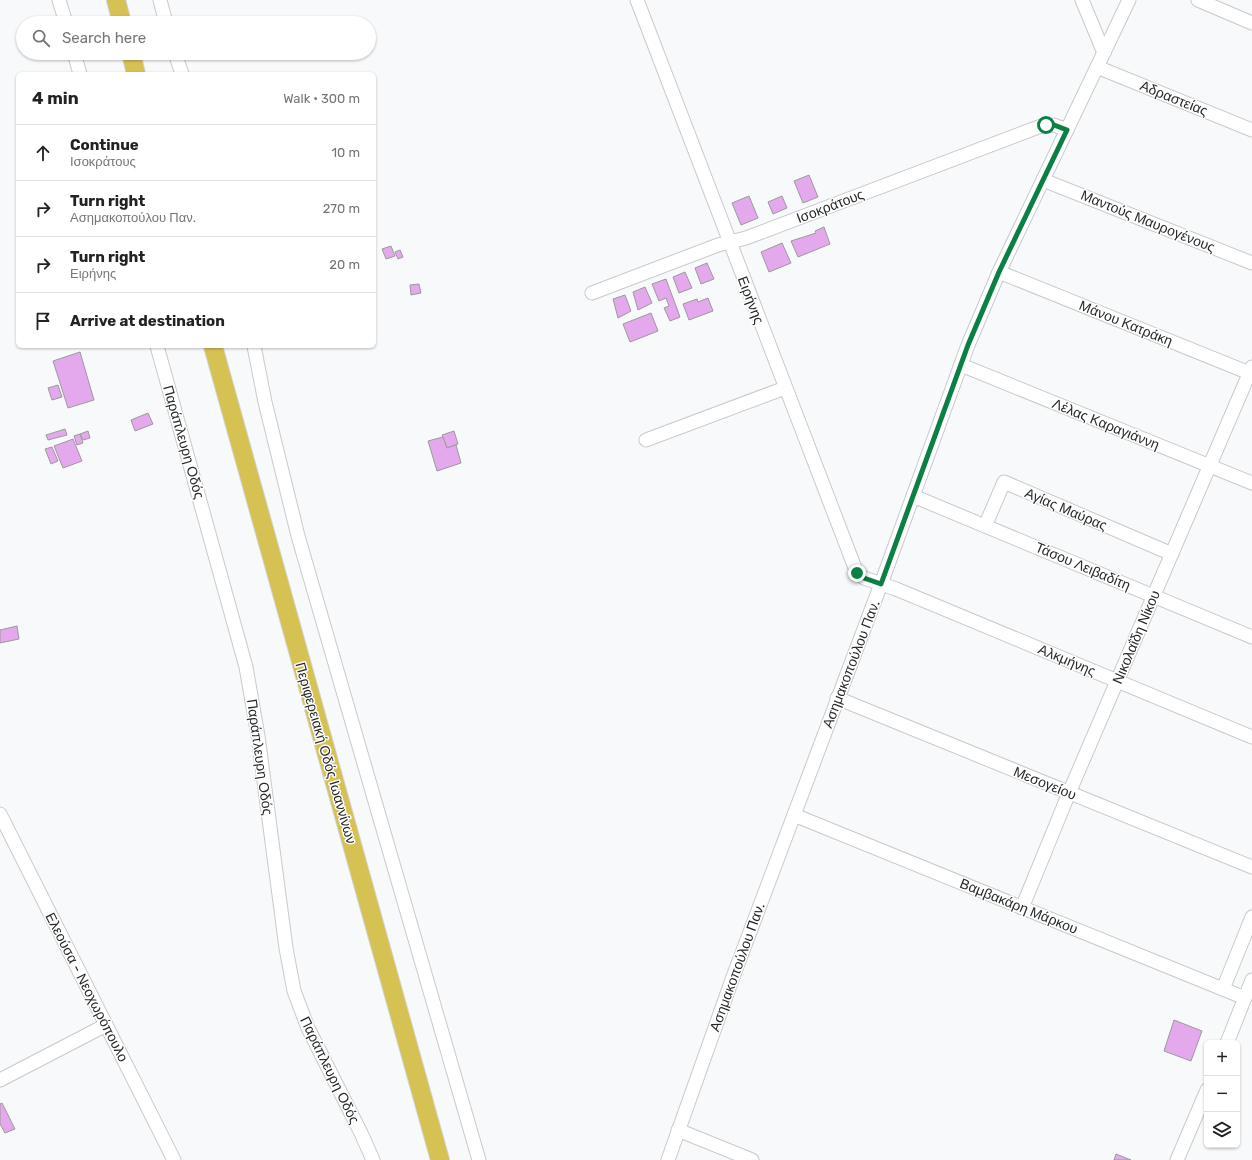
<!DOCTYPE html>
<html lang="en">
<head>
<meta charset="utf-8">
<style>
  body { margin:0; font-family:Rubik,sans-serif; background:#f6f6f6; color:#222 }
  .controls { position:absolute; right:12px; bottom:12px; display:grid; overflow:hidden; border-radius:6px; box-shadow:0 1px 3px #0004 }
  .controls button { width:36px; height:36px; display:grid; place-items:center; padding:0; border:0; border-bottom:1px solid #e0e0e0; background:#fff; color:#222; font:20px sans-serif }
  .stop { position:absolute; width:12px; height:12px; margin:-9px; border:3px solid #0b8043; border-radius:50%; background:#fff }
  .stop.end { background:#0b8043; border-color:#fff; box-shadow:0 1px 4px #0008 }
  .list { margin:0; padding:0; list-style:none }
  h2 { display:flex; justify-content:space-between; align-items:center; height:52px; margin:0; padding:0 16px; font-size:17px }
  h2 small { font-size:13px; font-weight:400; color:#767676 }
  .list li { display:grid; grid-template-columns:26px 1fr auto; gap:12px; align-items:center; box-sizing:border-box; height:56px; padding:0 16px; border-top:1px solid #e0e0e0 }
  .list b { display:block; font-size:15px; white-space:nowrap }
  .list p { margin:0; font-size:13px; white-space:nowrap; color:#767676 }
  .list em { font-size:13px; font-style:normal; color:#767676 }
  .icon { flex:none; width:22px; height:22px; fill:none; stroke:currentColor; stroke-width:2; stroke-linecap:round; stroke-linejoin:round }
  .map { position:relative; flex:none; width:1252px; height:1160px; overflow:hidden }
  .search { position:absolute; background:#fff; box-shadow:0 1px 3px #0004; left:16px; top:16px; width:360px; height:44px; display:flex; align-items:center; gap:10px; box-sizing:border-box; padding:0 14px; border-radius:22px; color:#767676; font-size:15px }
  .panel { position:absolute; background:#fff; box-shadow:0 1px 3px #0004; left:16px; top:72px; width:360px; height:276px; border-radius:6px }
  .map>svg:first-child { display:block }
  .building { fill:#e4a8ec; stroke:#9c9a9c }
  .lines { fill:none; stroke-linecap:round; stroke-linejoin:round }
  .minor-casing { stroke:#c8cacb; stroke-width:15 }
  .highway-casing { stroke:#d4d4d4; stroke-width:20 }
  .minor { stroke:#fff; stroke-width:13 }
  .highway { stroke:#d6c153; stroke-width:18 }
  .route { stroke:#0b8043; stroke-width:5 }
  .labels { text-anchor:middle; stroke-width:3; stroke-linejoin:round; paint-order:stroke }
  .street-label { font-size:14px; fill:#272829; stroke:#fff }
</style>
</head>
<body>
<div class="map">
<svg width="1252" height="1160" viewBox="0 0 1252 1160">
  <rect width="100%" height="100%" fill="#f7f9fa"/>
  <g class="building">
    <path d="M809 175 818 197 803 203 794 181Z"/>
    <path d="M749 196 758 218 741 225 732 203Z"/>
    <path d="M782 196 787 208 773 214 768 202Z"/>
    <path d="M824 227 830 244 798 257 791 241 816 233 815 231Z"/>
    <path d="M782 243 791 263 769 272 761 252Z"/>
    <path d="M391 246 395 256 386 259 382 249Z"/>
    <path d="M400 250 403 257 398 259 395 252Z"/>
    <path d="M707 263 714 279 701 284 695 268Z"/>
    <path d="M685 272 692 288 679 293 673 277Z"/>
    <path d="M666 279 680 317 670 321 664 308 669 306 666 298 659 301 652 284Z"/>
    <path d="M419 284 421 293 411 295 410 285Z"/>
    <path d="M645 287 652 303 638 310 633 292Z"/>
    <path d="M625 295 631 311 618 318 613 299Z"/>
    <path d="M708 298 713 311 689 320 683 304 697 299 698 302Z"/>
    <path d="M651 313 658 331 630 342 623 324Z"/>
    <path d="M80 352 94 400 68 408 53 361Z"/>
    <path d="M58 385 62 397 52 400 48 388Z"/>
    <path d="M148 413 153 424 135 431 131 420Z"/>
    <path d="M65 429 67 435 48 440 46 435Z"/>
    <path d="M88 431 90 438 83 440 80 434Z"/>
    <path d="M454 431 458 444 447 448 442 435Z"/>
    <path d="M80 434 83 443 77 445 74 436Z"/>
    <path d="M443 437 447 448 456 445 461 463 437 471 428 441Z"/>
    <path d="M73 439 82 461 63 468 54 446Z"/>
    <path d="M52 447 58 461 51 464 45 449Z"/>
    <path d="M17 626 19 639 0 643V630Z"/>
    <path d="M1174 1020 1202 1031 1191 1061 1164 1051Z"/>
    <path d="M2 1103 15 1129 5 1133 0 1124V1104Z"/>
    <path d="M1116 1154 1131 1160H1114Z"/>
  </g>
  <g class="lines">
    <g class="minor-casing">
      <g id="minor">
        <path d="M59 0 66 23"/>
        <path d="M160 0 166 23"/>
        <path d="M637 0 857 573 864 578 896 589 1252 737"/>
        <path d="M1082 0 1104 53"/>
        <path d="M1198 0 1252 23"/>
        <path d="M74 53 80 74"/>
        <path d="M175 53 182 74"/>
        <path d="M1097 67 1252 130"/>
        <path d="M1043 180 1252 263"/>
        <path d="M999 272 1252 374"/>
        <path d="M592 293 718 245 746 238 1041 126 1054 125 1067 130"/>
        <path d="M157 346 246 667 258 736 286 948 294 991 308 1028 361 1133 373 1160"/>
        <path d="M254 346 265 402 298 536 479 1160"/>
        <path d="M961 365 1252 483"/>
        <path d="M646 440 785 388"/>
        <path d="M913 496 1252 637"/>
        <path d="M985 526 1004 482 1172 554"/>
        <path d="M837 698 1252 867"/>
        <path d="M0 814 174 1160"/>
        <path d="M794 815 1245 998"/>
        <path d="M1022 908 1069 793 1252 367"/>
        <path d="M1223 989 1252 917"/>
        <path d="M1227 1043 1252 980"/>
        <path d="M0 1080 106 1025"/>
        <path d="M678 1130 752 1160"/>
        <path d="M668 1160 733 977 881 584 968 345 999 272 1129 0"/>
        <path d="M1177 1160 1207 1090"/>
      </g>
    </g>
    <g class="highway-casing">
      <g id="highway">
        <path d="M116 0 122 23"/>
        <path d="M131 53 136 74"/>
        <path d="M213 346 440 1160"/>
      </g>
    </g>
    <use href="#minor" class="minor"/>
    <use href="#highway" class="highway"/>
  </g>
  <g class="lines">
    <path class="route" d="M857 573 864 578 881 584 968 345 999 272 1067 130 1054 125H1046"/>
  </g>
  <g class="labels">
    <g class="street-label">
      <text transform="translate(1174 98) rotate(22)" y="5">Αδραστείας</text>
      <text transform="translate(830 206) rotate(-21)" y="5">Ισοκράτους</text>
      <text transform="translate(1148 221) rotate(22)" y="5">Μαντούς Μαυρογένους</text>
      <text transform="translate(751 300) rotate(69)" y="5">Ειρήνης</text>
      <text transform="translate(1126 323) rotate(22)" y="5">Μάνου Κατράκη</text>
      <text transform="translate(1106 424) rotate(22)" y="5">Λέλας Καραγιάννη</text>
      <text transform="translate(184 442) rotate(74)" y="5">Παράπλευρη Οδός</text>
      <text transform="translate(1066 509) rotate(23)" y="5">Αγίας Μαύρας</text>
      <text transform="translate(1083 566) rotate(23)" y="5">Τάσου Λειβαδίτη</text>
      <text transform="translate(1136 637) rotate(-67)" y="5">Νικολαΐδη Νίκου</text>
      <text transform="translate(1067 660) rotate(23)" y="5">Αλκμήνης</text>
      <text transform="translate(851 664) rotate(-69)" y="5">Ασημακοπούλου Παν.</text>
      <text transform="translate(326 753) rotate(74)" y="5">Περιφερειακή Οδός Ιωαννίνων</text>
      <text transform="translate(260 757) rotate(82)" y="5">Παράπλευρη Οδός</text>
      <text transform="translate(1045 783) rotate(22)" y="5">Μεσογείου</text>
      <text transform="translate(1019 906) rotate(22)" y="5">Βαμβακάρη Μάρκου</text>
      <text transform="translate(737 967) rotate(-70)" y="5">Ασημακοπούλου Παν.</text>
      <text transform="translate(87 987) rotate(63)" y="5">Ελεούσα - Νεοχωρόπουλο</text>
      <text transform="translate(330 1070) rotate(64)" y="5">Παράπλευρη Οδός</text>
    </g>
  </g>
</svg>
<div class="controls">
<button>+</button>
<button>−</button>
<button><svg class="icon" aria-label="layers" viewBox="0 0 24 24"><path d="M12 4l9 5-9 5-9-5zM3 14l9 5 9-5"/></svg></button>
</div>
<div class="stop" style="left:1046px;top:125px"></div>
<div class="stop end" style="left:857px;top:573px"></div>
<div class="search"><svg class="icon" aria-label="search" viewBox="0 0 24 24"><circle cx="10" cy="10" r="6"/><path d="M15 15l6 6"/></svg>Search here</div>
<section class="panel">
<h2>4 min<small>Walk · 300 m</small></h2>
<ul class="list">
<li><svg class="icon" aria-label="ahead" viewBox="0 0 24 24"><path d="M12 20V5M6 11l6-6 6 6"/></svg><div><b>Continue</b><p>Ισοκράτους</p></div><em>10 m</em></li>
<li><svg class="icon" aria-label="right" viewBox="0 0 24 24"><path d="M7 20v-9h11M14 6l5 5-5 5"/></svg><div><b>Turn right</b><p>Ασημακοπούλου Παν.</p></div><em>270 m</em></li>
<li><svg class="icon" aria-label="right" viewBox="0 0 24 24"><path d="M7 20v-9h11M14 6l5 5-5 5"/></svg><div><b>Turn right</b><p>Ειρήνης</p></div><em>20 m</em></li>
<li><svg class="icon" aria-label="arrive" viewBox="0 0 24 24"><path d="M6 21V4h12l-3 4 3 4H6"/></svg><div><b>Arrive at destination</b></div></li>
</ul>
</section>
</div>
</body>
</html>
